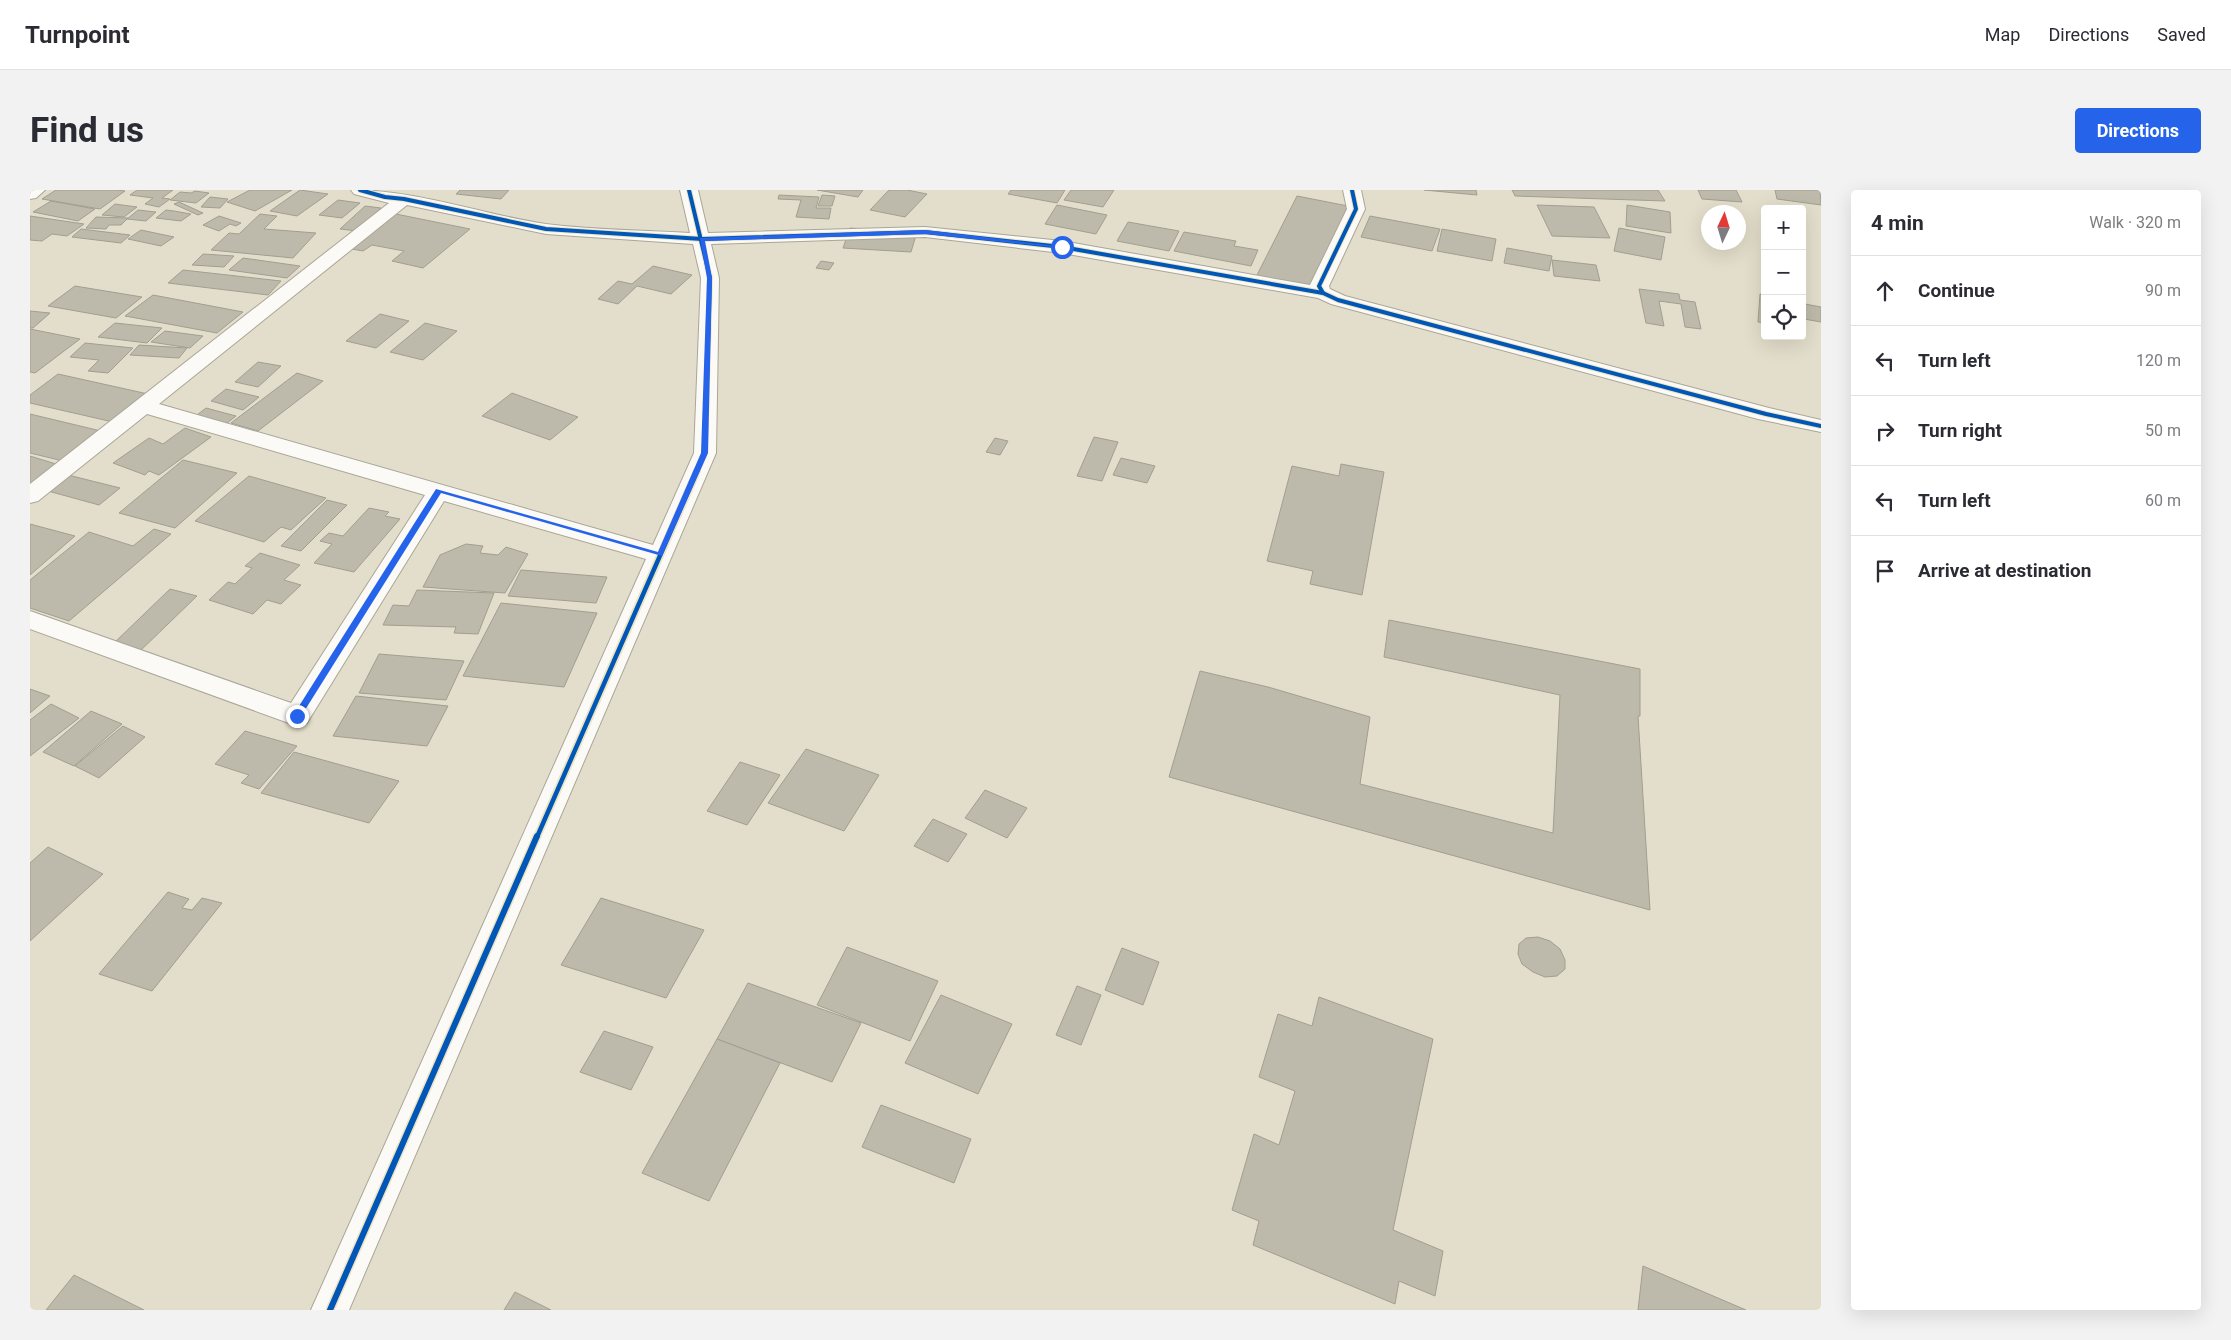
<!DOCTYPE html>
<html lang="en">
<head>
<meta charset="utf-8">
<style>
  body { margin:0; font-family:Roboto,sans-serif; background:#f2f2f3; color:#2b2b33 }
  .controls { position:absolute; right:15px; top:15px; display:grid; overflow:hidden; border-radius:5px; box-shadow:0 5px 20px #0002 }
  .controls button { width:45px; height:45px; display:grid; place-items:center; padding:0; border:0; border-bottom:1px solid #e1e1e2; background:#fff; color:#2b2b33; font:25px sans-serif }
  .compass { position:absolute; left:1671px; top:15px; width:45px; height:45px; border-radius:50%; background:#fff; box-shadow:0 5px 20px #0002; rotate:4deg }
  .stop { position:absolute; width:15px; height:15px; margin:-11px; border:4px solid #2563eb; border-radius:50%; background:#fff }
  .stop.end { background:#2563eb; border-color:#fff; box-shadow:0 1px 5px #0008 }
  .list { margin:0; padding:0; list-style:none }
  h2 { display:flex; justify-content:space-between; align-items:center; height:65px; margin:0; padding:0 20px; font-size:21px }
  h2 small { font-size:16px; font-weight:400; color:#7c7c81 }
  .list li { display:grid; grid-template-columns:32px 1fr auto; gap:15px; align-items:center; box-sizing:border-box; height:70px; padding:0 20px; border-top:1px solid #e1e1e2 }
  .list b { display:block; font-size:19px; white-space:nowrap }
  .list em { font-size:16px; font-style:normal; color:#7c7c81 }
  .icon { flex:none; width:28px; height:28px; fill:none; stroke:currentColor; stroke-width:2; stroke-linecap:round; stroke-linejoin:round }
  .map { position:relative; flex:none; width:1791px; height:1120px; overflow:hidden; border-radius:5px }
  header { display:flex; align-items:center; gap:30px; box-sizing:border-box; height:70px; padding:0 25px; background:#fff; border-bottom:1px solid #e1e1e2 }
  header strong { font-size:24px }
  nav { display:flex; gap:28px; margin-inline-start:auto; font-size:18px }
  .intro { display:flex; align-items:center; justify-content:space-between; box-sizing:border-box; height:120px; padding:0 30px }
  h1 { margin:0; font-size:35px }
  .button { padding:12px 22px; border-radius:5px; background:#2563eb; color:#fff; font-size:18px; font-weight:700 }
  main { display:flex; gap:30px; padding:0 30px }
  aside { flex:1; background:#fff; border-radius:5px; box-shadow:0 5px 20px #0002 }
  .map>svg:first-child { display:block }
  .building { fill:#bebaab; stroke:#a29e90 }
  .lines { fill:none; stroke-linecap:round; stroke-linejoin:round }
  .minor-casing { stroke:#aaa697; stroke-width:2 }
  .minor { fill:#fbfaf7; fill-rule:evenodd }
  .cycleway-far2-casing { stroke:#ede4c1; stroke-width:6 }
  .cycleway-far1-casing { stroke:#ede4c1; stroke-width:8 }
  .cycleway-casing { stroke:#ede4c1; stroke-width:9 }
  .cycleway-far2 { stroke:#0057b8; stroke-width:4 }
  .cycleway-far1 { stroke:#0057b8; stroke-width:4.5 }
  .cycleway { stroke:#0057b8; stroke-width:6 }
  .route { fill:#2563eb }
</style>
</head>
<body>
<header>
<strong>Turnpoint</strong>
<nav><a>Map</a><a>Directions</a><a>Saved</a></nav>
</header>
<div class="intro"><h1>Find us</h1><a class="button">Directions</a></div>
<main>
<div class="map">
<svg width="1791" height="1120" viewBox="0 0 1791 1120">
  <rect width="100%" height="100%" fill="#e3decb"/>
  <g class="building">
    <path d="M26 0H87L95 1 70 19 12 9Z"/>
    <path d="M107 0H143L132 8 140 9 129 17 115 14 123 8 100 5Z"/>
    <path d="M220 0H262L225 21 197 12Z"/>
    <path d="M270 0 298 4 267 26 240 21Z"/>
    <path d="M430 0H479L471 9 426 4Z"/>
    <path d="M787 0H833L828 7Z"/>
    <path d="M859 0H877L897 4 875 27 840 20Z"/>
    <path d="M981 0H1035L1027 13 978 4Z"/>
    <path d="M1041 0H1084L1073 17 1034 10Z"/>
    <path d="M1394 0H1446L1447 5Z"/>
    <path d="M1482 0H1628L1635 11 1485 6Z"/>
    <path d="M1668 0H1706L1712 12 1672 9Z"/>
    <path d="M1745 0H1790L1791 15 1747 9Z"/>
    <path d="M165 1 179 3 166 13 140 10 150 2 161 3Z"/>
    <path d="M749 5 789 7 786 18H801L799 29 766 27 771 10 748 9Z"/>
    <path d="M792 5 805 6 802 16H788Z"/>
    <path d="M1267 6 1318 16 1281 99 1226 87Z"/>
    <path d="M180 7 198 9 190 18 171 17Z"/>
    <path d="M308 10 330 13 312 28 289 25Z"/>
    <path d="M21 11 65 19 48 31 3 22Z"/>
    <path d="M149 12 173 23 168 25 144 14Z"/>
    <path d="M85 14 107 17 94 27 72 25Z"/>
    <path d="M1027 15 1077 25 1066 44 1015 34Z"/>
    <path d="M1507 15 1564 17 1580 48 1522 46Z"/>
    <path d="M1597 15 1640 22 1641 43 1596 36Z"/>
    <path d="M335 16 351 18 327 41 310 39Z"/>
    <path d="M108 20 126 22 116 31 97 29Z"/>
    <path d="M136 20 144 21 161 24 151 31 126 28Z"/>
    <path d="M230 24 247 26 234 39 286 43 263 68 181 60 199 43 209 44Z"/>
    <path d="M366 24 440 39 393 78 362 71 374 61 342 55 333 61 322 59Z"/>
    <path d="M0 26 54 34 37 46 22 44 12 51 0 50Z"/>
    <path d="M189 26 211 33 206 36 200 34 189 41 173 35Z"/>
    <path d="M1340 26 1410 39 1402 61 1331 47Z"/>
    <path d="M66 27 98 28 91 35H79L76 39 56 38Z"/>
    <path d="M1098 32 1149 41 1139 61 1087 51Z"/>
    <path d="M820 38 887 42 881 62 813 58Z"/>
    <path d="M1589 38 1635 47 1631 70 1584 61Z"/>
    <path d="M51 39 100 45 91 53 42 47Z"/>
    <path d="M1412 39 1466 49 1462 71 1407 61Z"/>
    <path d="M111 40 144 47 131 56 98 49Z"/>
    <path d="M1154 42 1206 51 1204 56 1228 60 1221 76 1144 61Z"/>
    <path d="M1477 58 1522 66 1519 81 1474 73Z"/>
    <path d="M173 64 204 66 194 77 162 75Z"/>
    <path d="M213 68 270 76 257 88 199 80Z"/>
    <path d="M1522 70 1566 75 1570 91 1524 86Z"/>
    <path d="M791 71 804 73 799 80 786 78Z"/>
    <path d="M623 76 662 85 641 104 607 96 588 114 568 109 588 91 602 94Z"/>
    <path d="M153 80 251 91 238 105 138 93Z"/>
    <path d="M45 96 112 107 86 128 18 116Z"/>
    <path d="M1609 99 1649 104 1650 110 1665 112 1671 139 1655 137 1651 114 1629 111 1634 136 1616 133Z"/>
    <path d="M1730 104 1735 105V133L1728 132Z"/>
    <path d="M123 105 213 122 187 143 95 126Z"/>
    <path d="M1775 114 1791 117V132L1774 129Z"/>
    <path d="M0 121 20 123 3 138H0Z"/>
    <path d="M350 124 379 131 346 158 316 151Z"/>
    <path d="M85 133 132 138 117 153 68 147Z"/>
    <path d="M395 133 427 141 393 170 360 162Z"/>
    <path d="M0 139 50 149 5 183 0 182Z"/>
    <path d="M135 141 173 146 160 158 121 152Z"/>
    <path d="M55 153 103 158 78 183 58 181 69 170 40 167Z"/>
    <path d="M109 155 157 158 149 168 100 165Z"/>
    <path d="M228 172 251 176 228 197 205 192Z"/>
    <path d="M267 183 293 191 228 241 201 233Z"/>
    <path d="M28 184 118 204 83 232 0 213V205Z"/>
    <path d="M196 199 229 207 213 220 181 211Z"/>
    <path d="M482 203 548 227 520 250 452 226Z"/>
    <path d="M176 218 206 226 192 237 163 228Z"/>
    <path d="M0 224 71 241 33 271 0 263Z"/>
    <path d="M155 238 181 247 129 285 119 281 115 285 83 273 119 248 133 254Z"/>
    <path d="M1064 247 1088 252 1072 291 1047 286Z"/>
    <path d="M965 248 978 251 970 265 956 262Z"/>
    <path d="M0 266 26 274 0 294Z"/>
    <path d="M1091 268 1125 276 1117 293 1083 285Z"/>
    <path d="M153 270 207 283 145 338 89 323Z"/>
    <path d="M1311 274 1354 282 1332 405 1280 394 1283 381 1237 371 1262 276 1309 286Z"/>
    <path d="M38 285 90 298 69 315 18 301Z"/>
    <path d="M219 286 296 308 261 340 251 337 234 352 165 331Z"/>
    <path d="M297 310 317 315 271 361 251 356Z"/>
    <path d="M339 318 359 322 355 326 370 329 324 382 284 373 302 354 290 351 299 343 313 346Z"/>
    <path d="M0 334 45 346 0 385Z"/>
    <path d="M124 339 141 344 39 431 0 418V390L59 342 103 356Z"/>
    <path d="M436 354 453 356 450 363 468 365 476 357 498 364 475 403 393 397 410 365Z"/>
    <path d="M230 363 270 375 254 390 271 395 251 414 237 410 223 424 179 410 198 392 205 394 222 378 215 376Z"/>
    <path d="M491 380 577 387 566 413 478 406Z"/>
    <path d="M140 399 167 406 109 462 83 454Z"/>
    <path d="M387 400 464 403 448 444 424 443 426 437 353 435 363 415 379 416Z"/>
    <path d="M471 413 567 423 534 497 433 486Z"/>
    <path d="M1359 430 1610 479V526H1608L1620 720 1139 587 1170 481 1238 497 1340 527 1330 594 1523 643 1530 505 1354 467Z"/>
    <path d="M349 464 434 471 416 510 329 503Z"/>
    <path d="M0 499 20 506 0 523Z"/>
    <path d="M326 506 418 516 397 556 303 546Z"/>
    <path d="M21 514 49 528 0 566V530Z"/>
    <path d="M61 521 92 534 44 576 13 562Z"/>
    <path d="M93 536 115 547 69 588 45 576Z"/>
    <path d="M215 541 267 556 229 599 211 593 219 585 185 574Z"/>
    <path d="M776 559 849 585 814 641 738 613Z"/>
    <path d="M264 562 369 591 339 633 231 603Z"/>
    <path d="M710 572 750 585 717 635 677 621Z"/>
    <path d="M955 600 997 618 977 648 935 628Z"/>
    <path d="M903 629 937 644 918 672 884 656Z"/>
    <path d="M18 657 73 684 0 751V673Z"/>
    <path d="M138 702 159 709 152 718 162 720 172 708 192 713 122 801 69 784Z"/>
    <path d="M571 708 674 740 636 808 531 775Z"/>
    <path d="M1508 747 1520 751 1530 759 1535 770V779L1527 786 1515 787 1503 782 1492 774 1488 764 1489 754 1496 748Z"/>
    <path d="M817 757 908 791 880 851 787 815Z"/>
    <path d="M1092 758 1129 772 1113 815 1075 800Z"/>
    <path d="M718 793 831 833 802 892 687 849Z"/>
    <path d="M1047 796 1071 805 1051 855 1026 845Z"/>
    <path d="M911 805 982 834 948 904 875 873Z"/>
    <path d="M1289 807 1403 849 1363 1040 1413 1061 1405 1106 1369 1091 1365 1114 1223 1055 1229 1031 1202 1020 1224 944 1249 955 1265 901 1229 887 1248 824 1282 836Z"/>
    <path d="M574 841 623 857 601 900 550 882Z"/>
    <path d="M687 849 750 873 679 1011 612 983Z"/>
    <path d="M851 915 941 949 924 993 832 957Z"/>
    <path d="M1613 1076 1716 1120H1608Z"/>
    <path d="M44 1085 114 1120H16Z"/>
    <path d="M485 1102 521 1120H474Z"/>
  </g>
  <g class="lines">
    <g class="minor-casing">
      <g id="minor">
        <path d="M0 0H15L6 8 0 9Z"/>
        <path d="M321 0C388 0 450 24 516 34 563 40 613 40 660 43L650 0H668L678 43 895 37 1032 51 1280 95 1317 19 1313 0H1331L1335 19 1299 96 1300 99 1315 106 1739 218 1791 230V242L1728 229 1301 114 1288 108 1032 63 895 47 681 54 689 88 686 263 319 1120H281L616 369 414 311 277 533 267 536 0 439V421L261 513 395 305 117 224 8 311 0 313V294L359 13 324 4ZM377 15 516 44 663 54 671 88 664 263 623 355 129 214Z"/>
      </g>
    </g>
    <use href="#minor" class="minor"/>
    <g class="cycleway-far2-casing">
      <g id="cycleway-far2">
        <path d="M330 0 355 7 374 9 516 39 672 49 895 42 1032 57 1293 103"/>
        <path d="M659 0 680 88 675 263 667 282"/>
        <path d="M1322 0 1326 19 1289 96 1293 103 1308 110 1736 224 1791 236"/>
      </g>
    </g>
    <g class="cycleway-far1-casing">
      <path id="cycleway-far1" d="M507 647 667 281"/>
    </g>
    <g class="cycleway-casing">
      <path id="cycleway" d="M300 1120 507 646"/>
    </g>
    <use href="#cycleway-far2" class="cycleway-far2"/>
    <use href="#cycleway-far1" class="cycleway-far1"/>
    <use href="#cycleway" class="cycleway"/>
  </g>
  <path class="route" d="M895 40 1034 57 1032 58 895 44 675 51 682 88 678 263 632 366 411 303 270 528H264V524L406 299 628 362 671 263 677 88 670 48Z"/>
</svg>
<div class="controls">
<button>+</button>
<button>−</button>
<button><svg class="icon" aria-label="locate" viewBox="0 0 24 24"><circle cx="12" cy="12" r="6"/><path d="M12 2v4M12 18v4M2 12h4M18 12h4"/></svg></button>
</div>
<svg class="compass" viewBox="-18 -18 36 36"><path d="M0-13l5 13h-10z" fill="#e53935"/><path d="M0 13l5-13h-10z" fill="#7c7c81"/></svg>
<div class="stop" style="left:1032px;top:57px"></div>
<div class="stop end" style="left:267px;top:526px"></div>
</div>
<aside>
<h2>4 min<small>Walk · 320 m</small></h2>
<ul class="list">
<li><svg class="icon" aria-label="ahead" viewBox="0 0 24 24"><path d="M12 20V5M6 11l6-6 6 6"/></svg><div><b>Continue</b></div><em>90 m</em></li>
<li><svg class="icon" aria-label="left" viewBox="0 0 24 24"><path d="M17 20v-9H6M10 6l-5 5 5 5"/></svg><div><b>Turn left</b></div><em>120 m</em></li>
<li><svg class="icon" aria-label="right" viewBox="0 0 24 24"><path d="M7 20v-9h11M14 6l5 5-5 5"/></svg><div><b>Turn right</b></div><em>50 m</em></li>
<li><svg class="icon" aria-label="left" viewBox="0 0 24 24"><path d="M17 20v-9H6M10 6l-5 5 5 5"/></svg><div><b>Turn left</b></div><em>60 m</em></li>
<li><svg class="icon" aria-label="arrive" viewBox="0 0 24 24"><path d="M6 21V4h12l-3 4 3 4H6"/></svg><div><b>Arrive at destination</b></div></li>
</ul>
</aside>
</main>
</body>
</html>
